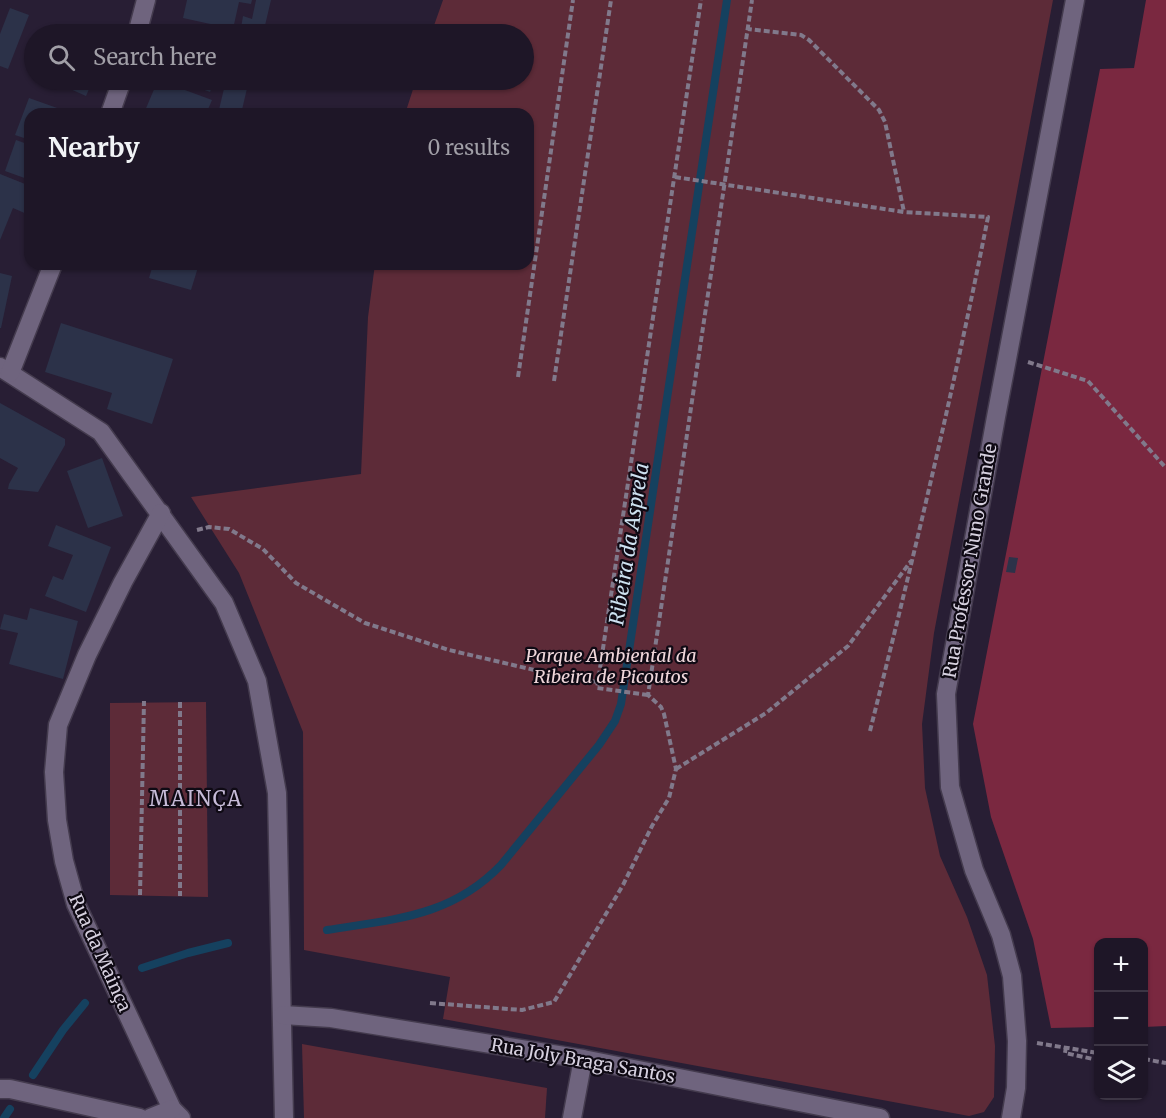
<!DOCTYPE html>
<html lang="en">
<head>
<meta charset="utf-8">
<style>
  body { margin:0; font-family:Merriweather,serif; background:#2b2333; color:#f1f3f6 }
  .controls { position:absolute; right:18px; bottom:18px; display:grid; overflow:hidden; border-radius:12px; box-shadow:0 2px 4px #0004 }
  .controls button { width:54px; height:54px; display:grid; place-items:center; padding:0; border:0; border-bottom:2px solid #3c3544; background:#1e1627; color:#f1f3f6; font:30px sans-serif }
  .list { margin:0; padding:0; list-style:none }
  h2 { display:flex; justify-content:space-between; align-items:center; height:78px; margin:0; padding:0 24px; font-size:26px }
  h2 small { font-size:20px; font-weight:400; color:#a19fa7 }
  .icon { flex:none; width:33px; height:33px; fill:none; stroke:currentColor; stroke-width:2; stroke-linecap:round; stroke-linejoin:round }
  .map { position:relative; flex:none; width:1166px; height:1118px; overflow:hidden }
  .search { position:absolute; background:#1e1627; box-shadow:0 2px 4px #0004; left:24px; top:24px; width:510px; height:66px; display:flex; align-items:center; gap:15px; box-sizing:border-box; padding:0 21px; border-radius:33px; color:#a19fa7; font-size:22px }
  .panel { position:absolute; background:#1e1627; box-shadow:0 2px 4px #0004; left:24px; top:108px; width:510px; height:162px; border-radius:18px }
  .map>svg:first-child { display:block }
  .green { fill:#5d2b38 }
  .forest { fill:#7a2840 }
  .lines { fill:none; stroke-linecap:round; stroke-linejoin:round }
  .stream { stroke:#15415f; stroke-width:8 }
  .building { fill:#2c3249 }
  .minor-casing { stroke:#443b4e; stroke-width:21 }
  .path { stroke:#81798b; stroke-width:4; stroke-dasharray:6 3; stroke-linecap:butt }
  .minor { stroke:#6f647e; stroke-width:18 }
  .labels { text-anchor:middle; stroke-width:4.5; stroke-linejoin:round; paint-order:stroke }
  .street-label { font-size:18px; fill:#d6d0df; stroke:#0f0a14 }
  .park-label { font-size:18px; font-style:italic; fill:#efd6da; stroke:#0f0a14 }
  .water-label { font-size:20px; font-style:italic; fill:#cee1f0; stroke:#0f0a14 }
  .neighbourhood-label { font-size:20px; letter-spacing:1.5px; fill:#c7bbd8; stroke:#0f0a14 }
</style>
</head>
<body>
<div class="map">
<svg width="1166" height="1118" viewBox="0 0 1166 1118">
  <rect width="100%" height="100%" fill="#281e34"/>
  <g class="green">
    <path d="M443 0H1053L934 633 922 724 925 788 940 856 967 917 987 975 995 1046 994 1097 984 1112 969 1116 443 1019 450 977 304 950 303 732 239 573 191 497 361 474 368 317 375 264H528V114H405L416 80H524V34H431Z"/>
    <path d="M206 702 208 897 110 895V703Z"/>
    <path d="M302 1044 547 1088 545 1118H304Z"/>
  </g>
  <path class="forest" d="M1146 0H1166V1026L1144 1027V942H1098V1027L1051 1028 1033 939 991 817 973 724 1100 69 1134 68Z"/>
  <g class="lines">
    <g class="stream">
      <path d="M327 930C394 919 451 917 501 865L599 745 615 721 621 704 727 0"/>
      <path d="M142 968 188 953 228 943"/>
      <path d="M33 1075 63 1030 85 1003"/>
      <path d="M4 1118 10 1109"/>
    </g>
  </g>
  <g class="building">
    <path d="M187 0H252L251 4 239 2 233 29 183 18Z"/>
    <path d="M256 0H271L263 34H240L243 16 252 19Z"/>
    <path d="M10 8 29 15 8 69 0 66V34Z"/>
    <path d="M50 80H93L86 96Z"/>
    <path d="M158 80 212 100 206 114 144 113Z"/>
    <path d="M178 80H215L210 92Z"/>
    <path d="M226 80H249L241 114H218Z"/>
    <path d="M29 98 74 114H30V140L15 135Z"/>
    <path d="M16 140 30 145V180L5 171Z"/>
    <path d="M0 174 30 186 29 215 13 208 0 240Z"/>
    <path d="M139 264H199L191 290 149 278 152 268Z"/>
    <path d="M0 273 12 276 1 328H0Z"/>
    <path d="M61 323 173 359 152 424 107 409 112 393 45 372Z"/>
    <path d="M0 403 65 439V445L38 492 8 489 9 484 18 468 0 458Z"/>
    <path d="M102 458 123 516 88 528 67 471Z"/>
    <path d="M56 525 111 547 86 612 45 596 53 576 63 580 73 555 48 546Z"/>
    <path d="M1009 557 1018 558 1015 573 1006 572Z"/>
    <path d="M30 608 78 621 63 679 9 664 18 633 0 629 4 614 27 620Z"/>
  </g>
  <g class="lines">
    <g class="minor-casing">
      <g id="minor">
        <path d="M137 34 146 0"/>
        <path d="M110 114 122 80"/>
        <path d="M0 367 101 432 224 603 257 681 277 793 284 1118"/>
        <path d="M10 373 53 264"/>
        <path d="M161 513 123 582 87 655 58 725 54 772 57 820 64 861 76 904 172 1109 181 1118"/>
        <path d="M283 1015 331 1018 583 1059 880 1118"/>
        <path d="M0 1089H10L140 1118"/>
        <path d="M150 1118 172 1109"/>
        <path d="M572 1118 583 1059"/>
        <path d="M1011 1118 1016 1088 1017 1041 1012 976 1001 935 974 870 950 787 946 694 996 417 1075 0"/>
      </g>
    </g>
    <g class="path">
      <path d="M675 177 904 212 885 122 879 110 809 40 801 35 748 29"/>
      <path d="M1028 362 1088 381 1166 468"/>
      <path d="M518 377 573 0"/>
      <path d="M554 381 611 0"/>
      <path d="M197 530 209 527 229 529 263 549 296 583 365 623 449 650 564 677 598 682"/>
      <path d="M648 695 597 688 701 0"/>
      <path d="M180 702V896"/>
      <path d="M870 731C913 560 954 389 988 217L904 212"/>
      <path d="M676 769 766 713 848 646 911 561"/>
      <path d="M140 895 144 701"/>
      <path d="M430 1003 522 1010 554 1002 623 885 652 826 669 798 676 769 664 714 661 707 648 695 752 0"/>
      <path d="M1037 1043 1098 1053"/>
      <path d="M1066 1047 1065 1053 1098 1060"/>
      <path d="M1144 1059 1166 1063"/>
    </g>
    <use href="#minor" class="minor"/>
  </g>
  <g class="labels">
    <g class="street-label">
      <text transform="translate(970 561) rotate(-80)" y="6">Rua Professor Nuno Grande</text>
      <text transform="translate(100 953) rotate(66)" y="6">Rua da Mainça</text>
      <text transform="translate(583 1061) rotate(10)" y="6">Rua Joly Braga Santos</text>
    </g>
    <g class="park-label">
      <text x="611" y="662">Parque Ambiental da<tspan x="611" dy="21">Ribeira de Picoutos</tspan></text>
    </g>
    <g class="water-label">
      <text transform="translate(629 544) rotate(-81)" y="7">Ribeira da Asprela</text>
    </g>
    <g class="neighbourhood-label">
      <text x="196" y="806">MAINÇA</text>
    </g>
  </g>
</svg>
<div class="controls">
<button>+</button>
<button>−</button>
<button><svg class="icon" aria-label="layers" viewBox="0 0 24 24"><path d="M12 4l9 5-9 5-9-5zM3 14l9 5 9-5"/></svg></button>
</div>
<div class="search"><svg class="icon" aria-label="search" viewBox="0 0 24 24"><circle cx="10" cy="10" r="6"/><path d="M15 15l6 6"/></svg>Search here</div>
<section class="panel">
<h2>Nearby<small>0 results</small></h2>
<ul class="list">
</ul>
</section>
</div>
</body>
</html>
